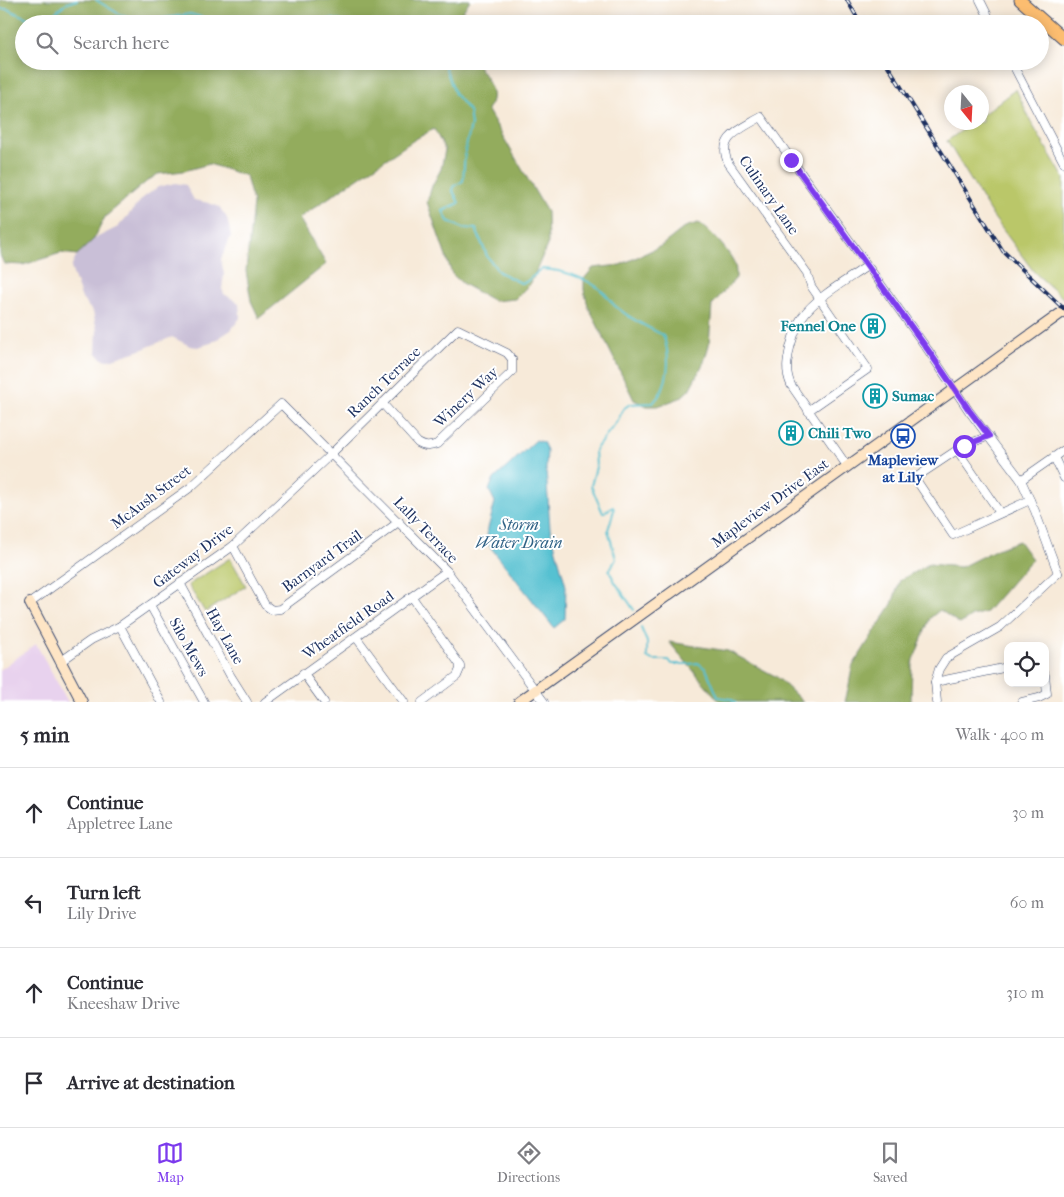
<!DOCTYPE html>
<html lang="en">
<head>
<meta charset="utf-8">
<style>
  body { margin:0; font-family:"IM FELL French Canon",serif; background:#f2f2f3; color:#2b2b33 }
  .controls { position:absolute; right:15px; bottom:15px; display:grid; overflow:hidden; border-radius:10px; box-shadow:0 2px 12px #0003 }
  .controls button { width:45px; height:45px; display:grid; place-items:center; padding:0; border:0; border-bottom:1px solid #e1e1e2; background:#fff; color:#2b2b33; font:25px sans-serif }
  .compass { position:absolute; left:944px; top:85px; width:45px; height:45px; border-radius:50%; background:#fff; box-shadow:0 2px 12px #0003; rotate:162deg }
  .stop { position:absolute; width:15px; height:15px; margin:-11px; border:4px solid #7c3aed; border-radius:50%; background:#fff }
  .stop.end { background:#7c3aed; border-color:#fff; box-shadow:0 1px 5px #0008 }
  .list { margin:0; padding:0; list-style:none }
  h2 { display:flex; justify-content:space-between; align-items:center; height:65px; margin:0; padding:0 20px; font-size:21px }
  h2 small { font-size:16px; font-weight:400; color:#7c7c81 }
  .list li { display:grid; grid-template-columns:32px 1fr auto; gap:15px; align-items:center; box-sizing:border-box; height:90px; padding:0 20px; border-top:1px solid #e1e1e2 }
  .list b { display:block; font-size:19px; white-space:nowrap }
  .list p { margin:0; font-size:16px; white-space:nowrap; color:#7c7c81 }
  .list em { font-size:16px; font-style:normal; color:#7c7c81 }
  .icon { flex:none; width:28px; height:28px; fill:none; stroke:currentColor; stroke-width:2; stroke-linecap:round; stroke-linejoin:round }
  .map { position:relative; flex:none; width:1064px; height:702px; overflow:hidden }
  .search { position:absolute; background:#fff; box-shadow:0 2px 12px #0003; left:15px; right:15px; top:15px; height:55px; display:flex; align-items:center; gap:12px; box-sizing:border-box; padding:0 18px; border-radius:28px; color:#7c7c81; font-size:19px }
  .sheet { height:425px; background:#fff }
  nav { display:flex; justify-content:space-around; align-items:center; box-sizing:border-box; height:70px; border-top:1px solid #e1e1e2; background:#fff; font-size:14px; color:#7c7c81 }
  nav a { display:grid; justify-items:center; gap:2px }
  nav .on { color:#7c3aed }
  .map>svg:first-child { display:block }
  .built { fill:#e8d2ee }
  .industrial { fill:#c9bfd7 }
  .green { fill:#bac769; stroke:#6a7b64 }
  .forest { fill:#93ac5d; stroke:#576e5e }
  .water { fill:#56c1d1; stroke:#387898 }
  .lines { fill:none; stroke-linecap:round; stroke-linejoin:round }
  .stream { stroke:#56c1d1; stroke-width:2 }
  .street-casing { stroke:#3c4b70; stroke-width:9 }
  .secondary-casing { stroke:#3c4b70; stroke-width:12 }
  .primary-casing { stroke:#3c4b70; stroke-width:13 }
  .street { stroke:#fff; stroke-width:8 }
  .secondary { stroke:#fee5c5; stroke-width:10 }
  .primary { stroke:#fcbd6f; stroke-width:11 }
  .rail-casing { stroke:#1b2f5e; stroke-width:4 }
  .rail { stroke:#fff; stroke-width:2; stroke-dasharray:5.5; stroke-linecap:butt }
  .route { stroke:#7c3aed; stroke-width:6 }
  .labels { text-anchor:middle; stroke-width:4; stroke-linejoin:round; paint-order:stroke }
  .street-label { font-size:15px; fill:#1b2f5e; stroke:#fff }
  .culture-label { font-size:15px; font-weight:bold; fill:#0d838f; stroke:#fff; text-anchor:start }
  .transit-label { font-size:15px; font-weight:bold; fill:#164399; stroke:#fff }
  .water-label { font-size:16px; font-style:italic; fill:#306286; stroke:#fff }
</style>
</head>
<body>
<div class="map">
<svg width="1064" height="702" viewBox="0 0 1064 702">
  <rect width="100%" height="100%" fill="#fff"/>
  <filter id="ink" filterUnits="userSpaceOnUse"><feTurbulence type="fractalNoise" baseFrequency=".02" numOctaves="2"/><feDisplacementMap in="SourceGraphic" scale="10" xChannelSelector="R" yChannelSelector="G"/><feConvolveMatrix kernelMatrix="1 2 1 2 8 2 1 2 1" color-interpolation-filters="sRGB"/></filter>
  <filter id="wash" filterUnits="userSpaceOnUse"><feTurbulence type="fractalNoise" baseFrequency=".0096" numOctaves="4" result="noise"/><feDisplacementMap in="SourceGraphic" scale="20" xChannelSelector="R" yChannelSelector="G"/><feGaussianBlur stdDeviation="1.12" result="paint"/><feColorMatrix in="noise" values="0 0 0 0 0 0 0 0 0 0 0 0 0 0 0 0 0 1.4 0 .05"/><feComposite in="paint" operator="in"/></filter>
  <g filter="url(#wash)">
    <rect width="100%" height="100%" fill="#f7ead9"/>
    <path class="built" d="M36 644 68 702H0V670Z"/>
    <path class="industrial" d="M175 183 186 185 194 200 209 203 219 207 227 218 231 236 221 259 224 274 222 289 224 294 239 303 240 318 231 330 211 343 198 347 190 346 172 337 138 351 109 360 102 359 96 352 97 330 93 312 82 299 71 268 77 255 94 239 118 227 143 198 158 187Z"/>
    <g class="green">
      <path d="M1016 89 1032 124 1064 178V299L1034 272 992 215 947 141 972 123 982 122V115Z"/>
      <path d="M230 558 246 586 205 612 188 585Z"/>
    </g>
    <g class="forest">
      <path d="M0 0H470L455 24H24V61H475C484 75 501 94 487 109L547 212 548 243 531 283 515 299 494 301 463 284 452 274 427 202 432 186 441 169 445 150 434 129 414 140 299 218 326 264 259 318 251 301 246 271 253 203 246 176 209 164 184 171 158 174 146 182 105 217 94 239 77 255 61 253 23 265 4 264 0 255Z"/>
      <path d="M698 223C708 227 732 254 735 265 736 269 736 274 736 278L712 305 709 345 704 362 689 390 680 398 658 406H647L634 400 588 306 584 290V279L593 268 620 265 661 246 685 227Z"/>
      <path d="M1019 541 1032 559 986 612 972 616 960 624 940 610 930 618 912 664 911 702H845L849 685 852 667 892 604 900 580 929 564 961 567 997 549Z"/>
      <path d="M669 642 728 651 777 677 803 702H720Z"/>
    </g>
    <path class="water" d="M536 440 543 442 547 450 546 469 550 528 566 586 565 619 554 628 488 544 487 532 495 502 489 490 493 480Z"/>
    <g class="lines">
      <g class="stream">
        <path d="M96 0 119 14 142 22 190 14 205 18 215 24"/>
        <path d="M0 9H7L41 24"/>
        <path d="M42 24 65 4 77 0"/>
        <path d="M302 24 332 19 351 24"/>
        <path d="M443 61 455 94 469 111 471 125 465 151 463 181 454 186 453 191 459 203 443 211 448 221 463 228 476 229 487 256 499 272 521 283 526 282 542 269C562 270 588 278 603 292 609 297 612 305 619 309 632 320 647 327 663 335 671 356 670 386 653 403L630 404 623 409 618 420 595 450 596 467 591 486 603 513 613 507 614 510 608 530 616 559 609 571 615 582 634 610"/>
        <path d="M641 628 647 642V657L652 660H669L672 664H689L698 663 706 669 718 697 731 699 735 702"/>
      </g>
    </g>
  </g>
  <g filter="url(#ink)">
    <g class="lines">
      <g class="street-casing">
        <g id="street">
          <path d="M980 0 992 24"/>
          <path d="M1011 61 1064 163"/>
          <path d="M808 411 868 369 811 286 807 273 729 164C715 138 741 129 761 117L928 350 969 411 1021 480 1035 511 1058 573"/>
          <path d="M989 436 963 446 915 478 953 535 1030 500"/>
          <path d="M957 450 1000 513"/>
          <path d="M1054 457 1064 478"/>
          <path d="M847 466 791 385C785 371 787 362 790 348 793 337 796 325 803 316 815 298 849 279 867 266"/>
          <path d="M1021 480 1064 450"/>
          <path d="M233 546 265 605 272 610 280 609 392 527 399 521"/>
          <path d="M180 583 230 675 247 702"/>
          <path d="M412 597 460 665V669L457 676 422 702"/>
          <path d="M30 603 191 487 281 404 447 571 544 702"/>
          <path d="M150 605 204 702"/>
          <path d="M120 626 161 702"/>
          <path d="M356 637 404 702"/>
          <path d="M60 662 91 640 120 626 233 546 330 455 458 329 507 353 512 359V372L437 444C429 447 425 447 418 443L382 403"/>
          <path d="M303 673 324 702"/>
          <path d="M935 682 1008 667"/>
          <path d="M265 702 447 571"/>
          <path d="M937 702 935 682 939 669 946 658 1000 627 1058 573"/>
          <path d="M1022 702 1039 698 1047 694 1045 675"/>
        </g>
      </g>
      <g class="secondary-casing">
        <g id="secondary">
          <path d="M30 603 82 702"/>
          <path d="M519 702 1064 311"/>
        </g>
      </g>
      <g class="primary-casing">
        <path id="primary" d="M1020 0 1064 39"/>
      </g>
      <use href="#street" class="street"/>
      <use href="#secondary" class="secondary"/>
      <use href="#primary" class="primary"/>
      <g class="rail-casing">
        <g id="rail">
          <path d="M847 0 861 24"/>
          <path d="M885 61 1003 251 1064 309"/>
        </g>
      </g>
      <use href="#rail" class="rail"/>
    </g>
  </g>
  <g class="lines" filter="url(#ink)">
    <path class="route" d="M791 160 928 350 969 410 989 436 964 446"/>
  </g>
  <defs>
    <g id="building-ring" transform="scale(1.25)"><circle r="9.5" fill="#fff" stroke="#0f9aa8" stroke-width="1.5"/><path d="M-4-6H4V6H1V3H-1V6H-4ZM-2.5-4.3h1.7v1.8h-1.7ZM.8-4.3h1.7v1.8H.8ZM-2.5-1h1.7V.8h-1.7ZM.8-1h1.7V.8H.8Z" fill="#0f9aa8"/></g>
    <g id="bus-ring" transform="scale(1.25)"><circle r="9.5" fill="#fff" stroke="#1a4fb4" stroke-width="1.5"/><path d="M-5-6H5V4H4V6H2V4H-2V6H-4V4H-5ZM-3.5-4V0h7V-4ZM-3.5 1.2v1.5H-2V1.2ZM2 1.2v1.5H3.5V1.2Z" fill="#1a4fb4"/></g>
  </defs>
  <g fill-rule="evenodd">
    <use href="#building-ring" x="873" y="326"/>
    <use href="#building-ring" x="875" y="396"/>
    <use href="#building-ring" x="791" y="433"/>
    <use href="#bus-ring" x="903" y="436"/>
  </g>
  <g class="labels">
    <g class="street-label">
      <text transform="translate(769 195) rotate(55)" y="5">Culinary Lane</text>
      <text transform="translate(384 382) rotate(-44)" y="5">Ranch Terrace</text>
      <text transform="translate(466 397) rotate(-43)" y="5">Winery Way</text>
      <text transform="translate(151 497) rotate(-37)" y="5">McAush Street</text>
      <text transform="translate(770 503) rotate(-36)" y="5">Mapleview Drive East</text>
      <text transform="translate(426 530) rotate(46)" y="5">Lally Terrace</text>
      <text transform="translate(193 556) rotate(-37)" y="5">Gateway Drive</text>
      <text transform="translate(322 561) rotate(-36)" y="5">Barnyard Trail</text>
      <text transform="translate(348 625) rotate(-35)" y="5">Wheatfield Road</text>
      <text transform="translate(225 636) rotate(61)" y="5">Hay Lane</text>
      <text transform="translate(189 647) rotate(61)" y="5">Silo Mews</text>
    </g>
    <g class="culture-label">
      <text x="856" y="331" text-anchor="end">Fennel One</text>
      <text x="892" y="401">Sumac</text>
      <text x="808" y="438">Chili Two</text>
    </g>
    <g class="transit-label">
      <text x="903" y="465">Mapleview<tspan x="903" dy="17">at Lily</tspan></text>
    </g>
    <g class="water-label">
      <text x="519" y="530">Storm<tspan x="519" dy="18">Water Drain</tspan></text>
    </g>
  </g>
</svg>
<div class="controls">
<button><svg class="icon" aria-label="locate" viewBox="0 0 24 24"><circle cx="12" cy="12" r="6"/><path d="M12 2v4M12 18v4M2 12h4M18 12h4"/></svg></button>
</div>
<svg class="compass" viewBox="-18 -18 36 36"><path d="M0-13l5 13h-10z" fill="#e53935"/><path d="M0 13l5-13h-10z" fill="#7c7c81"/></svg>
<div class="stop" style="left:964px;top:446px"></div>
<div class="stop end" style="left:791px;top:160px"></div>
<div class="search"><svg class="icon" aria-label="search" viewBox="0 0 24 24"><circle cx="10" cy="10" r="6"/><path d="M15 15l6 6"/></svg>Search here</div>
</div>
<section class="sheet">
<h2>5 min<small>Walk · 400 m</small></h2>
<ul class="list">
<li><svg class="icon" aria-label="ahead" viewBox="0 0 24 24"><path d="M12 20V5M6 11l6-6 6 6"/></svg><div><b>Continue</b><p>Appletree Lane</p></div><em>30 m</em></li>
<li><svg class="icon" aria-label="left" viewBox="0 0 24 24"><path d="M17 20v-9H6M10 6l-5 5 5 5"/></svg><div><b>Turn left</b><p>Lily Drive</p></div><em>60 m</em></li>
<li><svg class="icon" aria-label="ahead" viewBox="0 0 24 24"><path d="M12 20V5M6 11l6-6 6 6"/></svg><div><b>Continue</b><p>Kneeshaw Drive</p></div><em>310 m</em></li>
<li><svg class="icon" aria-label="arrive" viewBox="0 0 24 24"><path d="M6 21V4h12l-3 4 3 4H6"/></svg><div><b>Arrive at destination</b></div></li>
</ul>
</section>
<nav>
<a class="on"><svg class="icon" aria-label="map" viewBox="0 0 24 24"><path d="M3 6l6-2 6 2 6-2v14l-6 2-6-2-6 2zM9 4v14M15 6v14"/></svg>Map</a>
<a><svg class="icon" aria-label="directions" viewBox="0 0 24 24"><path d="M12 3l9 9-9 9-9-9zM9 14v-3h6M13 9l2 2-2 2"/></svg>Directions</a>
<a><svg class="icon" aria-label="saved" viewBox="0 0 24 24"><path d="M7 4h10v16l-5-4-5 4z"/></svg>Saved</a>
</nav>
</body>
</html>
